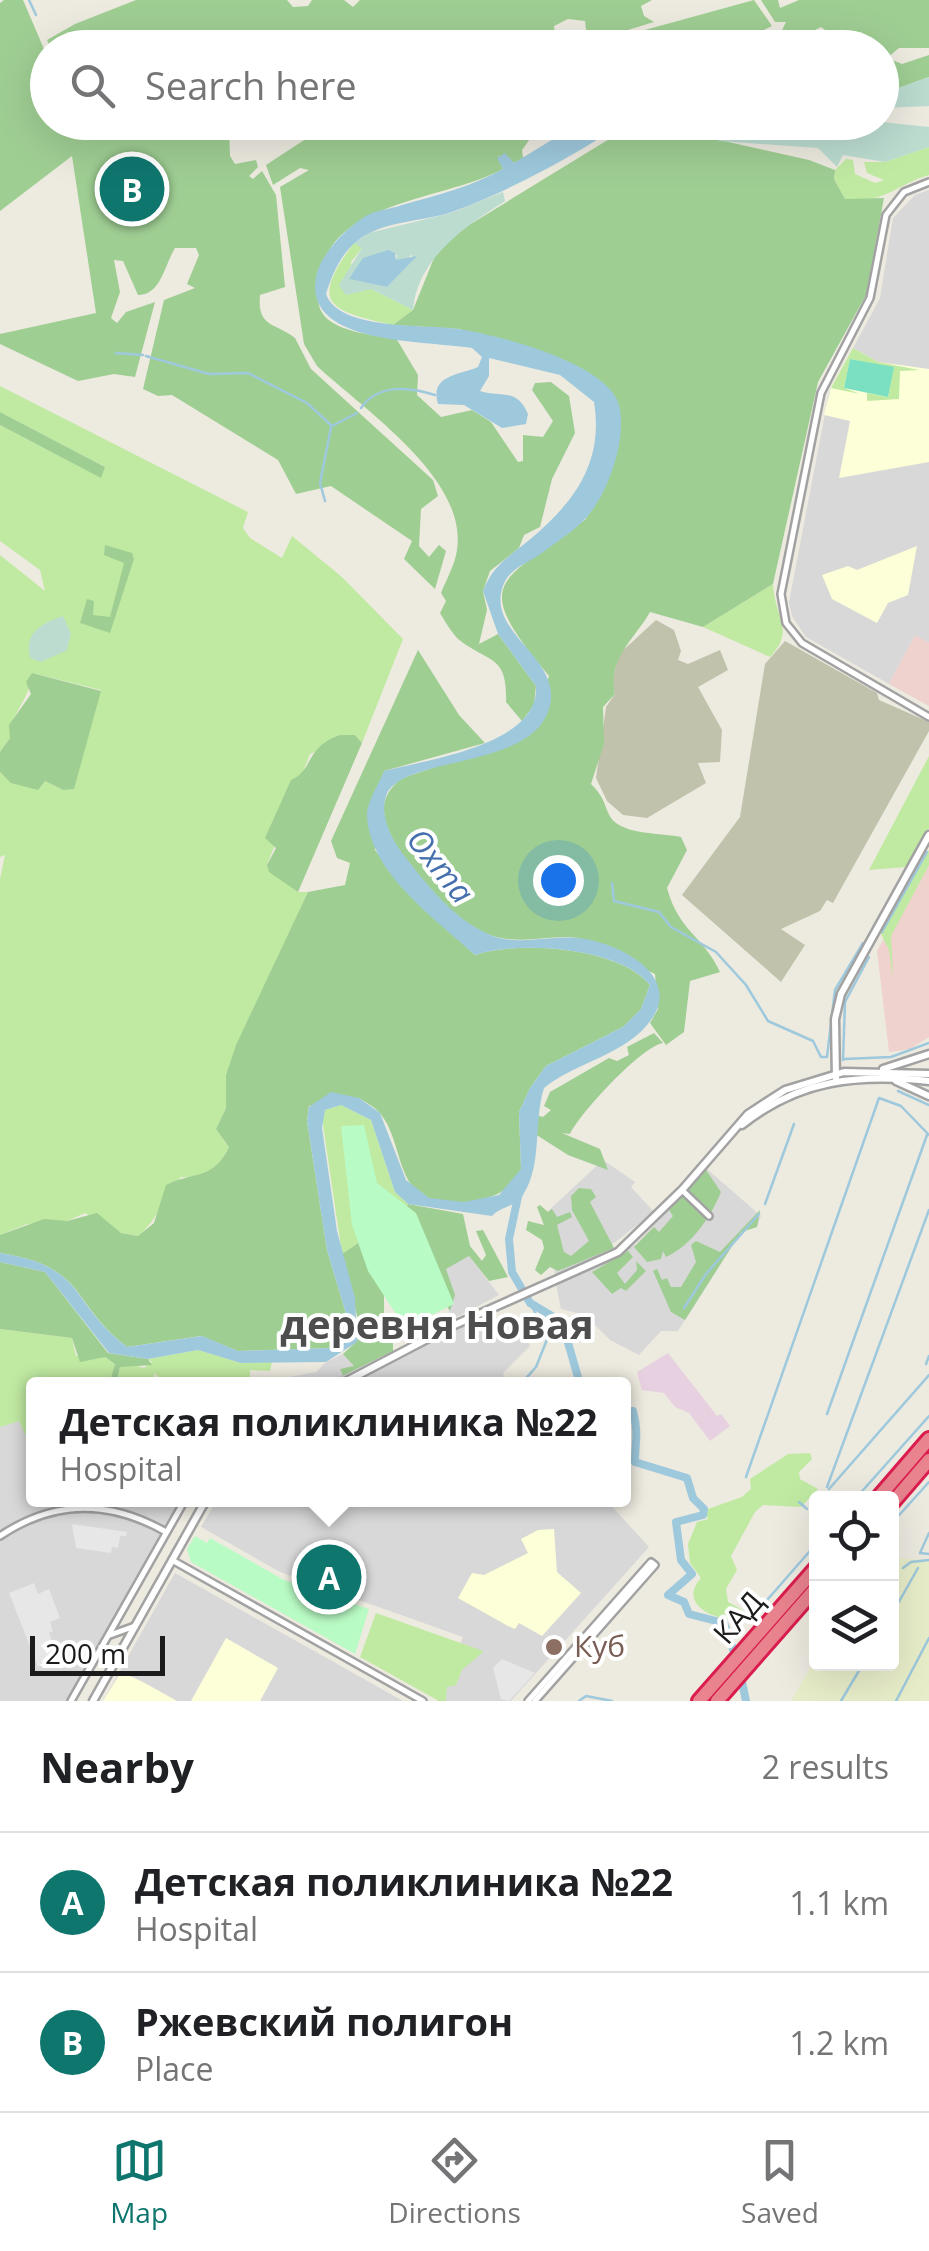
<!DOCTYPE html>
<html lang="en">
<head>
<meta charset="utf-8">
<style>
  body { margin:0; font-family:"Open Sans",sans-serif; background:#f2f2f2; color:#202124 }
  .controls { position:absolute; right:30px; bottom:30px; display:grid; overflow:hidden; border-radius:10px; box-shadow:0 10px 40px #0002 }
  .controls button { width:90px; height:90px; display:grid; place-items:center; padding:0; border:0; border-bottom:2px solid #e0e0e0; background:#fff; color:#202124; font:50px sans-serif }
  .scale { position:absolute; left:30px; bottom:25px; width:135px; box-sizing:border-box; padding-left:10px; border:5px solid #1b1b1b; border-top:0; font-size:28px; line-height:35px; white-space:nowrap; color:#1b1b1b; -webkit-text-stroke:8px #fff; paint-order:stroke }
  .you { position:absolute; left:558px; top:880px; width:35px; height:35px; margin:-25px; border:8px solid #fff; border-radius:50%; background:#1a73e8; box-shadow:0 0 0 15px #1a73e833 }
  .badge { display:grid; place-items:center; width:65px; height:65px; border-radius:50%; background:#0f766e; color:#fff; font-size:32px; font-weight:700 }
  .pin { position:absolute; translate:-50% -50%; border:5px solid #fff; box-shadow:0 2px 10px #0006 }
  .popup { position:absolute; left:26px; top:1377px; width:605px; height:130px; box-sizing:border-box; display:grid; place-content:center; border-radius:10px; background:#fff; filter:drop-shadow(0 2px 8px #0005); font-size:32px; white-space:nowrap; color:#757577 }
  .popup b { font-size:38px; color:#202124 }
  .popup::after { content:''; position:absolute; left:50%; top:100%; margin-left:-20px; border:20px solid transparent; border-top-color:#fff }
  .list { margin:0; padding:0; list-style:none }
  h2 { display:flex; justify-content:space-between; align-items:center; height:130px; margin:0; padding:0 40px; font-size:42px }
  h2 small { font-size:32px; font-weight:400; color:#757577 }
  .list li { display:grid; grid-template-columns:65px 1fr auto; gap:30px; align-items:center; box-sizing:border-box; height:140px; padding:0 40px; border-top:2px solid #e0e0e0 }
  .list b { display:block; font-size:38px; white-space:nowrap }
  .list p { margin:0; font-size:32px; white-space:nowrap; color:#757577 }
  .list em { font-size:32px; font-style:normal; color:#757577 }
  .icon { flex:none; width:55px; height:55px; fill:none; stroke:currentColor; stroke-width:2; stroke-linecap:round; stroke-linejoin:round }
  .map { position:relative; flex:none; width:929px; height:1701px; overflow:hidden }
  .search { position:absolute; background:#fff; box-shadow:0 10px 40px #0002; left:30px; right:30px; top:30px; height:110px; display:flex; align-items:center; gap:25px; box-sizing:border-box; padding:0 35px; border-radius:55px; color:#757577; font-size:38px }
  .sheet { height:410px; background:#fff }
  nav { display:flex; justify-content:space-around; align-items:center; box-sizing:border-box; height:140px; border-top:2px solid #e0e0e0; background:#fff; font-size:28px; color:#757577 }
  nav a { display:grid; justify-items:center; gap:5px }
  nav .on { color:#0f766e }
  .map>svg:first-child { display:block }
  .residential { fill:#d9d8d8 }
  .commercial { fill:#efd2cd }
  .industrial { fill:#e7d1e1 }
  .education { fill:#fcffd7 }
  .construction { fill:#c0c2ab }
  .farmland { fill:#e8edc9 }
  .grass { fill:#c0eaa2 }
  .forest { fill:#9fce93 }
  .wetland { fill:#bcdcd0; fill-rule:evenodd }
  .park { fill:#b9fbc4 }
  .pitch { fill:#7ae0c1 }
  .parking { fill:#e7e7e7 }
  .water { fill:#9ec9dd }
  .lines { fill:none; stroke-linecap:round; stroke-linejoin:round }
  .stream { stroke:#9ec9dd; stroke-width:2.5 }
  .river { stroke:#9ec9dd; stroke-width:8 }
  .minor-casing { stroke:#a2a2a2; stroke-width:10 }
  .tertiary-casing { stroke:#a2a2a2; stroke-width:11 }
  .motorway-casing { stroke:#da1d4e; stroke-width:18 }
  .minor { stroke:#fff; stroke-width:5 }
  .tertiary { stroke:#fff; stroke-width:6 }
  .motorway { stroke:#e9838e; stroke-width:12 }
  .education-dot { fill:#8d6e63; stroke:#fff; stroke-width:4 }
  .labels { text-anchor:middle; stroke-width:8; stroke-linejoin:round; paint-order:stroke }
  .street-label { font-size:30px; fill:#1b1b1b; stroke:#fff }
  .education-label { font-size:30px; fill:#785e54; stroke:#fff; text-anchor:start }
  .water-label { font-size:32px; font-style:italic; fill:#4570ad; stroke:#fff }
  .district-label { font-size:40px; font-weight:bold; fill:#4e4e4e; stroke:#fff }
</style>
</head>
<body>
<div class="map">
<svg width="929" height="1701" viewBox="0 0 929 1701">
  <rect width="100%" height="100%" fill="#edeae0"/>
  <g class="residential">
    <path d="M929 190V643L915 636 889 684 806 637 792 616 789 602 829 393 880 298 893 218 915 195Z"/>
    <path d="M603 1160 635 1182 631 1187 654 1212 592 1260 555 1275 546 1213Z"/>
    <path d="M707 1169 761 1216 757 1227 741 1232 678 1331H661L639 1355 610 1340 585 1315 561 1309 556 1284 636 1244Z"/>
    <path d="M469 1256 499 1295 453 1319 442 1295 445 1269Z"/>
    <path d="M514 1314 530 1346 503 1373 507 1384H350L468 1323Z"/>
    <path d="M358 1347 379 1358 329 1384H253L254 1378 280 1379 316 1372 326 1362Z"/>
    <path d="M19 1420 27 1438 34 1435V1500H179L66 1701H0V1427Z"/>
    <path d="M217 1500H606L649 1547 511 1701H437L463 1637 280 1572 201 1527Z"/>
    <path d="M175 1573 403 1701H103Z"/>
  </g>
  <g class="commercial">
    <path d="M915 635 929 643V706L889 684Z"/>
    <path d="M929 859V1037L910 1049 889 1052 877 951Z"/>
  </g>
  <path class="industrial" d="M668 1353 717 1416 721 1414 730 1426 710 1441 689 1413 675 1407 664 1393 642 1390 637 1372Z"/>
  <g class="education">
    <path d="M853 348 878 362 929 369V462L839 478 850 421 824 415 831 388Z"/>
    <path d="M917 546 908 595 888 603 877 623 832 599 822 575 848 566 857 570Z"/>
    <path d="M554 1529 557 1572 581 1593 542 1636 519 1623 515 1629 508 1626 458 1598 472 1573 484 1575 528 1553 521 1539 538 1530Z"/>
    <path d="M226 1638 278 1668 260 1701H191Z"/>
    <path d="M121 1672 143 1682 177 1701H103Z"/>
  </g>
  <g class="construction">
    <path d="M656 620 674 630 681 651 678 660 688 664 720 650 728 670 698 687 722 730 720 762 698 763 706 783 647 818 623 815 607 801 596 778 606 707 615 694 612 680 619 654Z"/>
    <path d="M785 641 877 693 879 700 929 722V731L833 903 827 900 820 911 781 929 805 945 781 982 682 895 740 817 765 664Z"/>
  </g>
  <path class="farmland" d="M898 1558 929 1560V1701H791L816 1658V1664H892V1565Z"/>
  <g class="grass">
    <path d="M929 147V175C895 185 886 204 845 199L834 179 835 170 846 159 853 160 855 174 875 183 884 180 867 173 864 162H885Z"/>
    <path d="M354 243 362 248 351 262 356 291 371 289 413 310 393 325C328 311 309 303 354 243Z"/>
    <path d="M853 348 878 362 919 370 900 371 899 399 867 401V393L888 397 893 368 850 359 844 388 860 394 831 388Z"/>
    <path d="M0 386 248 512 243 528 250 538 282 558 292 536 342 577 403 639 362 743 355 735 310 754 267 865 298 892H308L226 1075V1108L216 1129 229 1147C218 1170 207 1179 181 1177 164 1197 158 1220 138 1236L121 1233 85 1213 67 1221 27 1224 0 1235V879L5 855 0 857V772L12 783 45 781 63 790 101 690 32 673C31 699 9 714 10 738L0 752V555L45 591 40 570 0 541V425L100 477 105 467 0 412Z"/>
    <path d="M773 584C775 620 796 629 770 657L703 627Z"/>
    <path d="M929 756V828L906 867 869 870Z"/>
    <path d="M929 850V865L891 936 893 979 889 950 880 932Z"/>
    <path d="M341 1105 371 1120 395 1192 408 1204 399 1224 373 1233 342 1254 322 1118 325 1110Z"/>
    <path d="M0 1329 72 1338 76 1356 105 1357 115 1364 109 1384H34V1435L27 1438 19 1421 0 1427Z"/>
    <path d="M198 1350 241 1363 272 1362 270 1371 250 1370V1384H162L155 1373 151 1384H116L120 1367 127 1363 144 1368 152 1362 148 1359Z"/>
    <path d="M810 1453 812 1459 799 1472 800 1479 818 1489 801 1507 763 1505 755 1512 731 1556 737 1570 726 1589 728 1602 748 1613 742 1620C719 1622 676 1606 701 1578L690 1563 688 1544 697 1522 708 1519 705 1510 742 1497 751 1489 750 1479 788 1454Z"/>
    <path d="M376 1613 483 1651V1652L462 1670 456 1685 447 1687 446 1701H439L360 1657Z"/>
  </g>
  <g class="forest">
    <path d="M4 0H23L47 56 48 122 68 123 67 127 82 122 236 123 229 126 230 156 235 164 256 160 258 167 249 176 253 179 262 171 276 195 285 287 260 295C257 328 275 322 295 338L311 369 433 480 438 496 421 509 419 546 429 557 439 545 446 551 435 589 404 559 412 541 331 486 296 494 278 460 172 395 158 396 143 389 164 300 195 288 187 284 199 255 196 248H175C164 266 161 295 138 295L123 261 114 260 120 292 111 318 117 323 126 312 155 302 135 377 114 374 78 381 0 344V334L96 313 72 156 0 211V3Z"/>
    <path d="M136 0H287L293 7 308 6 312 0H344L353 7 360 0H652L641 6 644 16 654 22 592 41 587 38 585 21 568 19 554 26 555 36 563 43 552 48H320L312 41 301 48 50 47 47 40 75 24Z"/>
    <path d="M754 0 772 26 729 47H583Z"/>
    <path d="M761 0H778L780 8 799 0H929V48H899L887 58 902 64 929 55V77L882 94V48L853 47 855 34 846 47H826L828 32 821 27 791 42 782 30 786 22H775Z"/>
    <path d="M330 123H551L537 129 522 150 523 158 514 163 505 154 498 157 503 169C453 196 361 200 330 249 323 260 321 282 319 294 312 331 371 335 396 338L418 375 417 395 441 417 472 410 491 422 518 462 523 461V435L543 437 553 421 532 390 535 383 551 382 569 396 575 433 552 479 540 527 524 535 519 548 490 571 483 591 487 610 479 644 498 634 536 686 534 705 522 721 506 702C508 654 488 663 458 639 451 632 445 621 440 613L446 601 441 593C446 580 455 565 457 550 468 478 364 410 317 366L304 344 280 187 309 170 300 168 273 185 266 165Z"/>
    <path d="M687 123H706L702 136 809 160 835 170 834 179 845 199 884 198 866 295 818 382 773 584 703 627 650 612C634 640 607 659 615 694L603 707 604 744 591 784C606 799 603 804 611 818 623 835 663 833 681 837L687 850 667 888C679 932 702 934 720 972L690 981 684 1032 666 1045 650 1023 658 1009 655 974C632 964 603 942 578 938 553 934 523 945 493 936 455 925 387 852 384 812 383 797 390 789 400 779L528 735 549 676C466 577 502 584 586 519L617 400 460 329 393 325 413 310 434 258 456 233 624 130 653 132Z"/>
    <path d="M0 412 105 467 101 478 0 425Z"/>
    <path d="M105 545 132 553 134 559 110 633 80 623 87 599 94 601 93 615 110 617 124 563 104 555Z"/>
    <path d="M418 650 459 715 485 743 384 771 375 850 412 897 475 955C518 940 620 947 650 985L641 1009 623 1027 546 1066 530 1088 519 1112 521 1169C509 1190 498 1197 473 1201 387 1215 410 1145 378 1111 373 1106 365 1102 359 1098L309 1106 307 1121 327 1250 349 1324 332 1348 238 1351 201 1336 127 1347C69 1302 88 1267 0 1253V1235L44 1219 67 1221 97 1213 121 1233 138 1236 154 1223 166 1185C194 1171 213 1181 229 1147L216 1129 226 1108V1075L236 1045 308 892 345 885 350 863 337 858 331 841Z"/>
    <path d="M32 673 101 691 74 789 63 790 45 781 38 790 11 783 0 772V752L10 738 9 725 31 694 26 682Z"/>
    <path d="M340 735H355L362 743 298 892 269 872 267 865 276 848 265 838 291 780C314 770 305 747 340 735Z"/>
    <path d="M654 1033 663 1043C642 1046 580 1113 570 1134L562 1133 600 1149 608 1170 568 1155 535 1134 536 1115 543 1117 551 1110 544 1106 550 1092 609 1058 617 1061 629 1055 627 1047Z"/>
    <path d="M706 1170 721 1192C711 1217 691 1246 666 1257L663 1251 661 1259 647 1262 634 1247 654 1227 659 1232 673 1216 669 1210Z"/>
    <path d="M579 1188 591 1189 596 1197 590 1202 614 1248 558 1271 550 1267 541 1275 535 1270 544 1248 542 1240 526 1230 528 1221 544 1225 537 1207 540 1205 548 1212 552 1209 557 1217 570 1212 572 1217 557 1225 564 1252 571 1256 589 1241 572 1210 571 1196Z"/>
    <path d="M408 1204 463 1214 470 1246 482 1261 486 1255 476 1231 483 1230 508 1277 489 1281 469 1256 446 1269 455 1295 450 1311 399 1224Z"/>
    <path d="M760 1210 757 1227 741 1232 685 1320 671 1312 653 1271 657 1269 662 1280 667 1278 671 1287H681L696 1262 691 1245 696 1241 720 1252Z"/>
    <path d="M373 1233 384 1288V1335L393 1338V1351L326 1384 343 1375 340 1369 354 1366 343 1354 357 1341 359 1324 342 1254Z"/>
    <path d="M628 1251 633 1257 617 1273 625 1284 637 1270 636 1261 646 1271 626 1291 621 1288 612 1294 592 1272Z"/>
    <path d="M0 1262 45 1272 108 1353 148 1359 152 1365 120 1367 116 1384H109L115 1364 105 1357 80 1362 72 1338 0 1329Z"/>
  </g>
  <g class="wetland">
    <path d="M929 77V106L882 108V94Z"/>
    <path d="M882 122 929 127V147L885 162 843 155 837 167 818 148 719 141 706 129 713 123H837L825 130 796 127 823 140 840 133 838 123Z"/>
    <path d="M503 192 505 201C466 226 417 258 413 310L371 289 346 295 339 285 362 248 354 243 369 233 451 213ZM388 251 397 255 396 260 406 261 412 254V261L387 287 349 279 364 261Z"/>
    <path d="M63 616 71 634 67 650 41 662 30 658C24 632 41 624 63 616Z"/>
  </g>
  <g class="park">
    <path d="M364 1125 377 1183 416 1213 454 1304 405 1328 368 1271 352 1225 341 1126Z"/>
    <path d="M195 1536 207 1543 210 1538 284 1580 332 1596 330 1603 336 1598 369 1609 355 1654 191 1562 187 1549Z"/>
  </g>
  <path class="pitch" d="M850 359 894 367 888 397 844 388Z"/>
  <g class="parking">
    <path d="M72 1524 127 1532 126 1536H120L118 1548 112 1547 111 1553 76 1548Z"/>
    <path d="M34 1583 38 1594 49 1589 60 1618 50 1622 53 1631 49 1633 57 1655 38 1667 9 1593Z"/>
    <path d="M502 1659 535 1673 509 1701 501 1699 493 1668Z"/>
  </g>
  <g class="water">
    <path d="M581 122 624 123C571 157 512 190 452 212 423 222 383 220 357 241 341 254 332 274 326 294 339 331 425 324 458 329 498 335 603 362 618 402 629 435 608 497 583 521 571 533 555 543 542 553 527 564 509 568 503 586 484 637 577 662 544 720 516 768 398 758 386 796 379 817 393 842 406 858 429 887 453 918 488 934 516 947 548 935 577 938 615 941 684 974 651 1020 626 1055 576 1062 544 1088 533 1123 543 1164 523 1195 514 1208 501 1206 492 1216L408 1204 395 1192 371 1120 341 1105 325 1110 322 1128 337 1231 355 1298 357 1342 326 1362 241 1363 198 1350 148 1359 109 1353 45 1272 0 1262V1253C88 1267 68 1302 127 1347L202 1336 238 1351 332 1348 349 1324 327 1250 307 1121 309 1107 331 1092 359 1098 380 1113 406 1180 429 1198 464 1202 499 1195 521 1169 519 1112 530 1088 546 1066 623 1027 641 1009 650 985C621 947 517 940 475 955 436 919 369 873 367 815 367 802 379 784 384 771 426 760 540 745 536 686L498 634 483 591C492 567 508 557 528 541 574 503 604 463 594 402L560 375 489 358V376L480 391C501 398 516 387 528 414L526 424 502 428 464 405 438 404C429 375 460 375 478 367L482 357 472 348C425 340 298 346 317 273 322 253 347 227 366 216 376 210 391 209 402 205 437 195 471 187 503 169L497 158 505 153 514 163Z"/>
    <path d="M388 250 395 253 396 260 417 256 387 287 349 279 363 258Z"/>
  </g>
  <g class="lines">
    <g class="stream">
      <path d="M29 0 36 15"/>
      <path d="M116 353 143 355"/>
      <path d="M146 356 209 374 248 373 307 403 332 426 357 413"/>
      <path d="M361 408C378 383 411 387 435 395"/>
      <path d="M325 501 320 483 331 427"/>
      <path d="M612 883 614 901 659 912 671 927 716 952 746 985 768 1021 813 1041 821 1057H827L835 990 863 943"/>
      <path d="M882 932 927 852"/>
      <path d="M844 1059 891 1057 929 1043"/>
      <path d="M843 1060 845 1002 869 957"/>
      <path d="M898 1091 929 1105"/>
      <path d="M765 1204 794 1124"/>
      <path d="M684 1308 706 1274 759 1214"/>
      <path d="M926 1364 929 1356"/>
      <path d="M521 1384 536 1367 548 1337 530 1303"/>
      <path d="M827 1414 927 1135"/>
      <path d="M746 1477 879 1098 901 1106 929 1135"/>
      <path d="M827 1487 929 1210"/>
      <path d="M829 1489 929 1375"/>
      <path d="M856 1498 929 1416"/>
      <path d="M799 1502 807 1509"/>
      <path d="M812 1515 816 1518"/>
      <path d="M892 1523 929 1482"/>
      <path d="M811 1533 816 1521"/>
      <path d="M929 1533 920 1553 929 1554"/>
      <path d="M903 1568 911 1562 929 1560"/>
      <path d="M892 1614 918 1568"/>
      <path d="M754 1615 816 1544"/>
      <path d="M811 1615 816 1608"/>
      <path d="M579 1701 586 1696 612 1701"/>
      <path d="M841 1701 863 1664"/>
      <path d="M896 1701 929 1638"/>
    </g>
    <g class="river">
      <path d="M519 1192 509 1239 512 1272 530 1303 562 1322 580 1384"/>
      <path d="M624 1413 633 1411C639 1434 635 1442 635 1462L687 1478 693 1498 704 1509 703 1515 676 1522 681 1560 692 1574 668 1595 684 1602 689 1614 724 1623 736 1658"/>
      <path d="M740 1672 746 1701"/>
    </g>
    <g class="minor-casing">
      <g id="minor">
        <path d="M929 182 904 192 886 215 870 298 821 393 781 594 786 623 802 643 929 717"/>
        <path d="M682 1190 709 1216"/>
        <path d="M0 1536C55 1499 110 1500 166 1532"/>
        <path d="M172 1560 423 1701"/>
        <path d="M110 1635 135 1626"/>
        <path d="M71 1701 185 1500"/>
        <path d="M528 1701 651 1562 655 1565 535 1701"/>
      </g>
    </g>
    <g class="tertiary-casing">
      <g id="tertiary">
        <path d="M883 1069 929 1054"/>
        <path d="M836 1079 835 1019 841 994 929 835"/>
        <path d="M896 1081 929 1096"/>
        <path d="M742 1125C800 1079 858 1074 929 1081"/>
        <path d="M341 1384 450 1327 618 1252 682 1190 748 1114 785 1090 844 1072 929 1074"/>
        <path d="M93 1701 206 1500"/>
      </g>
    </g>
    <g class="motorway-casing">
      <g id="motorway">
        <path d="M878 1498 929 1439"/>
        <path d="M892 1503 929 1460"/>
        <path d="M699 1701 816 1568"/>
        <path d="M717 1701 816 1588"/>
      </g>
    </g>
    <use href="#minor" class="minor"/>
    <use href="#tertiary" class="tertiary"/>
    <use href="#motorway" class="motorway"/>
  </g>
  <circle class="education-dot" cx="554" cy="1647" r="10"/>
  <g class="labels">
    <g class="street-label">
      <text transform="translate(739 1618) rotate(-49)" y="10">КАД</text>
    </g>
    <g class="education-label">
      <text x="574" y="1657">Куб</text>
    </g>
    <g class="water-label">
      <text transform="translate(440 866) rotate(51)" y="11">Охта</text>
    </g>
    <g class="district-label">
      <text x="437" y="1339">деревня Новая</text>
    </g>
  </g>
</svg>
<div class="controls">
<button><svg class="icon" aria-label="locate" viewBox="0 0 24 24"><circle cx="12" cy="12" r="6"/><path d="M12 2v4M12 18v4M2 12h4M18 12h4"/></svg></button>
<button><svg class="icon" aria-label="layers" viewBox="0 0 24 24"><path d="M12 4l9 5-9 5-9-5zM3 14l9 5 9-5"/></svg></button>
</div>
<div class="scale">200 m</div>
<div class="you"></div>
<div class="pin badge" style="left:329px;top:1577px">A</div>
<div class="popup"><b>Детская поликлиника №22</b>Hospital</div>
<div class="pin badge" style="left:132px;top:189px">B</div>
<div class="search"><svg class="icon" aria-label="search" viewBox="0 0 24 24"><circle cx="10" cy="10" r="6"/><path d="M15 15l6 6"/></svg>Search here</div>
</div>
<section class="sheet">
<h2>Nearby<small>2 results</small></h2>
<ul class="list">
<li><span class="badge">A</span><div><b>Детская поликлиника №22</b><p>Hospital</p></div><em>1.1 km</em></li>
<li><span class="badge">B</span><div><b>Ржевский полигон</b><p>Place</p></div><em>1.2 km</em></li>
</ul>
</section>
<nav>
<a class="on"><svg class="icon" aria-label="map" viewBox="0 0 24 24"><path d="M3 6l6-2 6 2 6-2v14l-6 2-6-2-6 2zM9 4v14M15 6v14"/></svg>Map</a>
<a><svg class="icon" aria-label="directions" viewBox="0 0 24 24"><path d="M12 3l9 9-9 9-9-9zM9 14v-3h6M13 9l2 2-2 2"/></svg>Directions</a>
<a><svg class="icon" aria-label="saved" viewBox="0 0 24 24"><path d="M7 4h10v16l-5-4-5 4z"/></svg>Saved</a>
</nav>
</body>
</html>
